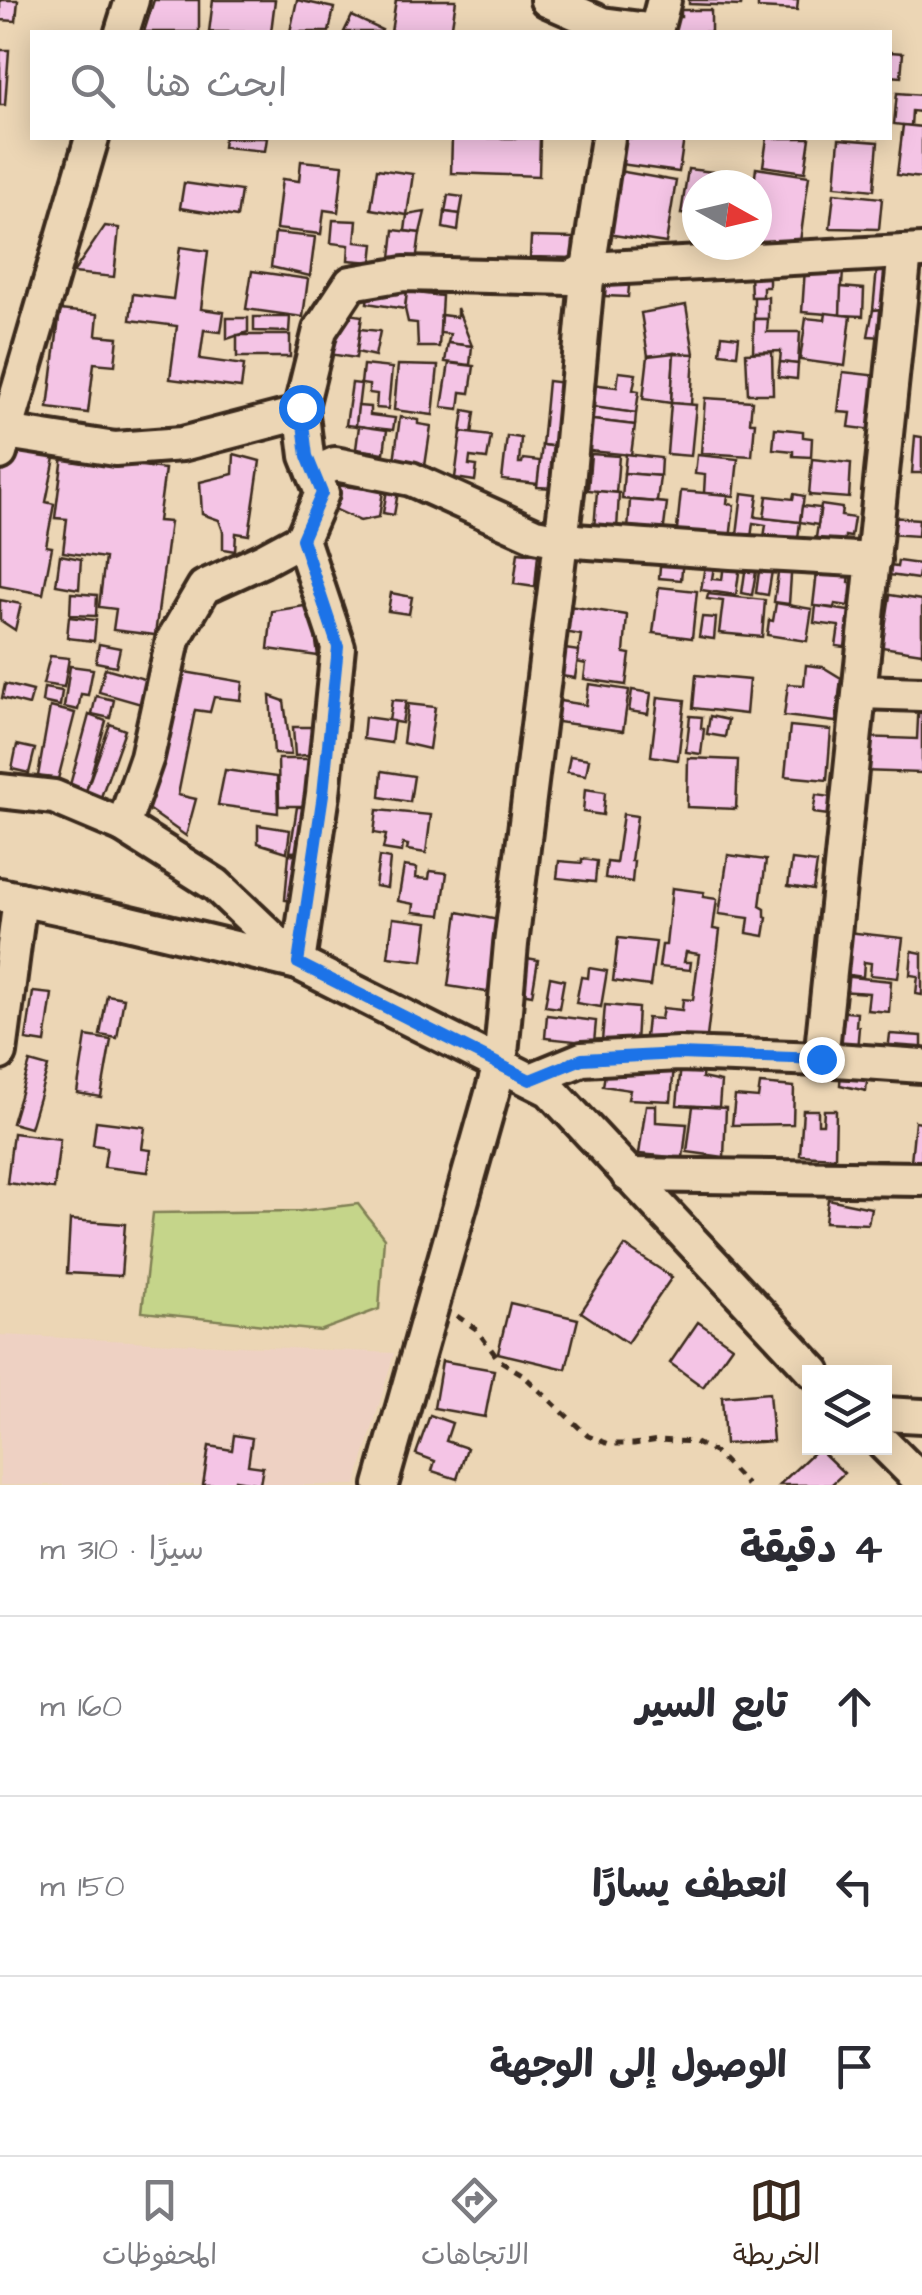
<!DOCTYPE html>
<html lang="ar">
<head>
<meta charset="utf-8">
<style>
  body { margin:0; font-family:"Architects Daughter","Playpen Sans Arabic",sans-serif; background:#f2f2f3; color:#2b2b33; direction:rtl }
  .controls { position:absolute; right:30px; bottom:30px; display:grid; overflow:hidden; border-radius:0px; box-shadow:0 5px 25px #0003 }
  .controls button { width:90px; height:90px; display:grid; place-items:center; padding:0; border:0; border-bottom:2px solid #e1e1e2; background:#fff; color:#2b2b33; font:50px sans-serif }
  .compass { position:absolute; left:682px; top:170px; width:90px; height:90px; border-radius:50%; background:#fff; box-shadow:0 5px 25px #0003; rotate:98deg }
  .stop { position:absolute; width:30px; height:30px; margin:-22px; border:8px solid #1a73e8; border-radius:50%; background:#fff }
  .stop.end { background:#1a73e8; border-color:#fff; box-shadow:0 2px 10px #0008 }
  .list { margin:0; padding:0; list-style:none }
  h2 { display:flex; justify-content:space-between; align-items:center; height:130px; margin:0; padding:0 40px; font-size:42px }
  h2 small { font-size:32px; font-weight:400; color:#7c7c81 }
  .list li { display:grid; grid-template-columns:65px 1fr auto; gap:30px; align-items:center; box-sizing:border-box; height:180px; padding:0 40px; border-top:2px solid #e1e1e2 }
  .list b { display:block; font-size:38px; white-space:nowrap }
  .list em { font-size:32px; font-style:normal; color:#7c7c81 }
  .icon { flex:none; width:55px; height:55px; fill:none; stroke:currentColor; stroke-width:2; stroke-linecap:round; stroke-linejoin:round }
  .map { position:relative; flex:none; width:922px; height:1485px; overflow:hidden; direction:ltr }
  .search { position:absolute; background:#fff; box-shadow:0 5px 25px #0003; left:30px; right:30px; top:30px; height:110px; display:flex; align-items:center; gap:25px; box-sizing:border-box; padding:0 35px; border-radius:0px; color:#7c7c81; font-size:38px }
  .sheet { height:670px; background:#fff }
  nav { display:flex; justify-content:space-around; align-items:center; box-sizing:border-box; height:140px; border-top:2px solid #e1e1e2; background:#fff; font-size:28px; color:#7c7c81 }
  nav a { display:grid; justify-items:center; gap:5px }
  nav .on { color:#3b2a1e }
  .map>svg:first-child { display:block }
  .built { fill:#eed1c3 }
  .green { fill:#c5d58a; stroke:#808054; stroke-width:2.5 }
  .building { fill:#f4c4e5; stroke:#3b2a1e; stroke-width:2.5 }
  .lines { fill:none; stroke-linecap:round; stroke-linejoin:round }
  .minor-casing { stroke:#3b2a1e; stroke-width:40 }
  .path { stroke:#3b2a1e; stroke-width:5; stroke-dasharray:8 8; stroke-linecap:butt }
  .minor { stroke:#ecd6b5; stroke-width:32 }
  .route { stroke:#1a73e8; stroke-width:12 }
</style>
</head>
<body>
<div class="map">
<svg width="922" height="1485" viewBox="0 0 922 1485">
  <rect width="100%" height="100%" fill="#ecd6b5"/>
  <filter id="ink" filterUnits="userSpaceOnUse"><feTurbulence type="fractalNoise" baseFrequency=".01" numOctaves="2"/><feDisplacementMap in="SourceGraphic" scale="20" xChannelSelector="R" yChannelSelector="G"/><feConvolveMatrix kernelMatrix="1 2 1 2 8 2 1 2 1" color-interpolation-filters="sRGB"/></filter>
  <g filter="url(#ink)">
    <path class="built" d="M0 1335 394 1353 356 1485H0Z"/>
    <path class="green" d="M358 1204 384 1238 379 1309 320 1331 142 1312 153 1213 301 1211Z"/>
    <g class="building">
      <path d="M0 0H18L16 21 0 20Z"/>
      <path d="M154 0H199V32H144Z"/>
      <path d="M213 0H275L271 32H209Z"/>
      <path d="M297 0 334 8 329 32H290Z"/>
      <path d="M396 0H456L451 32H391Z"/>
      <path d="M689 0H742L741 6 689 4Z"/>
      <path d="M758 0H798L797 10 758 8Z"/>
      <path d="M681 10H711V32H670V17H681Z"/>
      <path d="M352 16 382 30 381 32H344Z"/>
      <path d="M0 50H9L5 105H0Z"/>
      <path d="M890 52 903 53 901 77 890 76Z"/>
      <path d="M897 93 922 95V112L912 111 911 126 894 124Z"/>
      <path d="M903 125 922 127V178L897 175Z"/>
      <path d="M224 138H267L265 151 223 147Z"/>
      <path d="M452 138H540L539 176 451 173Z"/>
      <path d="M619 138H684L679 172 613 163Z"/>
      <path d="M767 138H810L805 172 763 166Z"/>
      <path d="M839 139 878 142 874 190 835 186Z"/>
      <path d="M301 161 343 165 338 212 324 210 321 234 276 229 282 179 299 181Z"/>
      <path d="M756 168 809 176 799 249 757 244 758 185 754 184Z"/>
      <path d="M377 169 413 174 407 215 371 209Z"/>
      <path d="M688 169 731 174 730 185H697V215L681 214Z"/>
      <path d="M613 170 676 181 666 243 607 234Z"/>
      <path d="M184 183 241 191 237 217 180 208Z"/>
      <path d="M834 193 882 198 879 229 830 228Z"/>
      <path d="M448 195 463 197 460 214 445 212Z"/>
      <path d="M425 212 420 233 405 231 407 215Z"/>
      <path d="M445 212 460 214 458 231 443 228Z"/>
      <path d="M333 220 357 221 355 242 374 244 372 262 348 260 349 245 331 243Z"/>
      <path d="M105 226 119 228 114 277 73 273Z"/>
      <path d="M394 230 420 233 416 262 391 258Z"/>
      <path d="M275 233 315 237 310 276 271 267Z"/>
      <path d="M531 237 573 238V258L530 257Z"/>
      <path d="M180 247 208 251 201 309 224 312 221 332 204 330 200 359 244 365 241 388 170 379 177 326 130 320 133 294 173 299Z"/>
      <path d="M892 265 887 309 873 310 877 268Z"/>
      <path d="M805 268 843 271 840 315 802 312Z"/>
      <path d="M252 271 308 279 303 317 246 309Z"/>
      <path d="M750 273H769V287H763V297H751Z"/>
      <path d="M630 275 628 297 605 296 606 282Z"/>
      <path d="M369 287 407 292 405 309 367 303Z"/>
      <path d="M841 287 864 289 863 316 840 315Z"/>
      <path d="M407 292 442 296 439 347H418L417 323 408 322 405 309Z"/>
      <rect x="754" y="297" width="14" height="22"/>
      <path d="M686 305 694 354 648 356 641 313Z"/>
      <path d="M457 308 472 346 448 343 450 334 440 333 441 315 457 317Z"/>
      <path d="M887 309 884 337 868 336 873 310Z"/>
      <path d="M60 310 98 314 96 335 118 337 115 365 94 363 88 413 48 408Z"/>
      <path d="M335 312 362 316 356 358 329 354Z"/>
      <path d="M826 313 851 316 845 366 800 360 806 318 825 320Z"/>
      <path d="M254 317H290L289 332 254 331Z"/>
      <path d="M227 318H248V332L227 339Z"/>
      <path d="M754 319H768L767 332H800L798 364 780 362 781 351 753 352Z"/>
      <path d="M360 329 380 331 375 356 357 352Z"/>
      <rect x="237" y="335" width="53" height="22"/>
      <path d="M722 335 739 337 737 355 720 353Z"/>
      <path d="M448 343 472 346 470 365 445 362Z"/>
      <path d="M772 352 773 394H748L746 353Z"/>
      <path d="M674 353 671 403 643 399 648 356Z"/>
      <path d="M674 353 694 354 691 405 671 403Z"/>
      <path d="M780 362 798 364 797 379 778 377Z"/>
      <path d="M449 363 474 366 470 393 461 392 459 409 442 407Z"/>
      <path d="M363 365 392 368 388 409 376 408 377 394 369 393V385L361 384Z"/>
      <path d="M398 365 438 366 433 415 394 410Z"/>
      <path d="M619 372 636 374 633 390 639 391 636 413 588 407 590 384 617 387Z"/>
      <path d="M843 372 879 376 873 430 849 427 851 413 838 412Z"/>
      <path d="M548 381 565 383 559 447 542 445Z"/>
      <path d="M352 383 361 384 356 426 346 425Z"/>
      <path d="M705 398 752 401 750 422H755L752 456 701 453Z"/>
      <path d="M671 403 696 405 691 456 667 454Z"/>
      <path d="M358 406 370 407V415L395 418 393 430 356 426Z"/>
      <path d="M586 406 636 413 635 425 584 419Z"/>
      <path d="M464 410 475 412 472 434 461 432Z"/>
      <path d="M400 417 418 420V424L431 426 425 466 394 461Z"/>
      <path d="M584 419 635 425 631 455 580 450Z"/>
      <path d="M359 426 387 430 384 453 356 449Z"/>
      <path d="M775 428 803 431V437L812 438 811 457 793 456V451L773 449Z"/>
      <path d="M461 432 491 436 487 459 470 457 469 465 477 466 475 481 455 478Z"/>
      <path d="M507 436 521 438 519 463H522L523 459 540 461 538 484 502 480Z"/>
      <path d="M915 436 922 437V473H912Z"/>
      <path d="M4 443 56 453 46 502 54 504 46 546 52 547 43 594 0 586V463Z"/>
      <path d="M542 445 559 447 555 488 537 487Z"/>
      <path d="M234 454 260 461 249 535 236 533 235 551 223 549V531L219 520 202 514 200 482 233 474Z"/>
      <path d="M591 454 619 456 616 493 588 490Z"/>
      <path d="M626 454 661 458 660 476 624 473Z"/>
      <path d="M697 455 738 459 734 496 704 493 705 475 695 474Z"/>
      <path d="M63 456 165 469 158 521 170 522 155 635 113 630 116 609 99 607 105 558 63 552 67 519 55 518Z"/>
      <path d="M812 459 851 463 849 498 809 495Z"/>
      <path d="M624 473 660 476 657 502 622 499Z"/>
      <path d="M336 485 383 491 379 517 360 521 332 508Z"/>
      <path d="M387 490 398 492 394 515 383 513Z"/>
      <path d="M597 491 619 493 617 530 594 529Z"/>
      <path d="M681 491 728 495 727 504 734 505 730 540 676 539Z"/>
      <path d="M742 493 758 495 755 517 800 522 797 547 763 543 766 525 753 523 750 545 736 543Z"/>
      <path d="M794 494 804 496 800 522 764 518 767 496 793 499Z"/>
      <path d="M630 500 667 503 663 535 628 531Z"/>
      <path d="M821 505 842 508 841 516 854 518 851 537 845 536 844 548 815 544Z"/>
      <path d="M802 506 820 508 818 525 800 522Z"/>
      <path d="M889 517 919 519 918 536 888 534Z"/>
      <path d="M518 552 538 554 535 587 514 584Z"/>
      <path d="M60 555 81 559 79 589 56 585Z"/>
      <path d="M661 556 683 559 681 580 659 578Z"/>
      <path d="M761 557 774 559 768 595 756 593Z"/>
      <path d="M780 559 792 561 789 604 774 602Z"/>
      <path d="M898 561 920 564 918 579 889 575 890 566 897 567Z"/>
      <path d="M724 563 740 565 736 595 701 590 705 565 714 566 712 579 722 580Z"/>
      <path d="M818 563 850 573 849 583 855 584 853 599H849L848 606 835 604 834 608 813 606Z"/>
      <path d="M746 565 757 566 752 595 742 593Z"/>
      <path d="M659 587 697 591 692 638 653 633Z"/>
      <path d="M71 593 97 595 96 616 70 615Z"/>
      <path d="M391 593 412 597 409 614 388 611Z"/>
      <path d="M708 594 765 600 762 637 719 633 723 601 707 599Z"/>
      <path d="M890 595 922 600V653L882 647Z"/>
      <path d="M0 600 21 604 15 630 0 620Z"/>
      <path d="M776 603 812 609 807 641 767 635 769 620 773 621Z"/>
      <path d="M311 605 318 656 268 649 272 611Z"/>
      <path d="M562 605 627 615 624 653 630 654 626 685 584 679 586 664 577 662 581 635 559 631Z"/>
      <path d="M816 606 855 612 853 648 836 646 839 626 814 623Z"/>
      <path d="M69 617 96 620 94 641 67 638Z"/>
      <path d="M702 617 716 618 714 639 699 637Z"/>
      <path d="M99 644 120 648 116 666 96 662Z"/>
      <path d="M558 648 579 651 575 678 554 675Z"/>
      <path d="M50 656 69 658 64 687 43 684Z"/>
      <path d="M806 665 823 667 841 678 836 722 784 716 788 684 804 685Z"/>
      <path d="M70 666 93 669 88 695 81 694 78 710 64 707Z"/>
      <path d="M105 668 148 680 141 704 99 692Z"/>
      <path d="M173 670 243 682 241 700 214 697 210 712 195 710 178 795 196 799 186 836 142 805Z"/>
      <path d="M696 675 749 680 746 714 693 708Z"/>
      <path d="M5 684 33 691 29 705 2 698Z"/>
      <path d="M589 684 629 690 623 731 550 721 553 700 586 705Z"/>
      <path d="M44 688 62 691 60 706 42 702Z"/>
      <path d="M632 690 651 693 648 714 629 711Z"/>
      <path d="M96 696 114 700 110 718 92 714Z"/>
      <path d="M270 696 284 701 291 755 274 754Z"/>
      <path d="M658 697 685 700 678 760 651 756Z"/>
      <path d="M919 699H922V773L861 771 862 737 917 739Z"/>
      <path d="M392 700 406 701 402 723 389 721Z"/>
      <path d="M408 704 435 707 429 749 403 743Z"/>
      <path d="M50 707 75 713 57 783 38 776Z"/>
      <path d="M89 715 106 721 86 792 70 785Z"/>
      <path d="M690 716 702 717 701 728 704 729 701 754 686 752Z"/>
      <path d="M710 716 728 720 725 737 707 734Z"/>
      <path d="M365 717 394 721 391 743 363 739Z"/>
      <path d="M110 724 125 730 101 797 86 791Z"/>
      <path d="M790 726 831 730 827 780 785 776Z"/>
      <path d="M293 727H316L319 754 295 756Z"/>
      <path d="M17 745 35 749 29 773 12 769Z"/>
      <path d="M570 756 589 759 586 775 567 772Z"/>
      <path d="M688 758 738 760 736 809 687 807Z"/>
      <path d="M278 759H319V806H279Z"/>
      <path d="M225 770 277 777 278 813 218 805Z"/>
      <path d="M382 771 414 776 410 802 380 797Z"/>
      <path d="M585 789 605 792 603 815 583 812Z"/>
      <path d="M816 795 831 797 829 815 813 813Z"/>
      <path d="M297 807H314L307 851 290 852Z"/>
      <path d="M377 810 431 815 426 853 407 850 408 845 403 844 402 852 383 849 386 835 374 833Z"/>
      <path d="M623 814 637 816 631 861H634L632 882 605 878 607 862 616 863Z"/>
      <path d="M258 825 290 830 287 852 258 843Z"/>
      <path d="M289 854 304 855 301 902 285 900Z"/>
      <path d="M728 855 766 860 760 906 765 909V917L767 918 764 936 747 933 749 918 719 914Z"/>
      <path d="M379 857 390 859 387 888 375 886Z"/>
      <path d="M582 859 597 861 595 882 557 878 559 861 582 863Z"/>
      <path d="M792 860 817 863 813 890 788 886Z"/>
      <path d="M404 866 417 868 416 878 429 879 430 871 447 873 441 915 413 912 414 904 398 901Z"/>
      <path d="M672 888 704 892 703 897 717 899 713 929 720 930 706 1045 644 1047 647 1018 661 1019 663 1008 682 1010 683 999 693 1000 699 954 686 952 684 962H691L690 970 659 967 662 945H666Z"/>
      <path d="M458 912 503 921 493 993 448 986Z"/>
      <path d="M393 918 428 922 423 961 388 957Z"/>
      <path d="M847 932 903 938 898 978 870 975 871 963 864 962 863 977 843 974Z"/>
      <path d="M618 938 656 942 650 986 613 981Z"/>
      <path d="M912 951 922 953V995L916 994 918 976 910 975Z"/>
      <path d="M527 958 538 960 532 995 521 993Z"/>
      <path d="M589 968 607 971 601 1007 576 1003 581 977 588 978Z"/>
      <path d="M840 976 891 981 889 1012 867 1010 869 993 839 991Z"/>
      <path d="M550 977 564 980 559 1008 545 1006Z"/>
      <path d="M33 992 52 994 45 1043 26 1040Z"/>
      <path d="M107 995 124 998 117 1038 100 1035Z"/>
      <path d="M605 1005 638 1008 636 1043 602 1041Z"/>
      <path d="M836 1011 857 1013 856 1026 859 1027 857 1050 833 1048Z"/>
      <path d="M547 1015 596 1021 594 1043 545 1038Z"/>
      <path d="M890 1034 922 1036V1054L888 1051Z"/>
      <path d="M86 1036 111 1040 101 1097 77 1093Z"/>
      <path d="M30 1062 48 1067 30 1128 12 1123Z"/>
      <path d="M607 1062 674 1065 671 1101 628 1099 630 1090 603 1086Z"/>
      <path d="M681 1065 703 1068 702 1078 721 1082 719 1107 677 1105Z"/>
      <path d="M841 1069 868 1071 866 1091 840 1085Z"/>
      <path d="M760 1084 794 1087 793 1124 732 1125 735 1096 758 1098Z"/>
      <path d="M646 1105H656V1122L687 1124 683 1158 639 1154Z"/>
      <path d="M693 1106 726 1108 724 1157 687 1152Z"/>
      <path d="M803 1110H818V1124H823L824 1110H836L835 1157 800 1155Z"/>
      <path d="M96 1121 145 1127 142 1149 151 1150 148 1172 104 1167 107 1147 93 1145Z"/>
      <path d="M915 1121 922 1122V1161H911Z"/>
      <path d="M13 1133 60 1139 54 1189 7 1183Z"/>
      <path d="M828 1199 871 1208 868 1224 825 1222Z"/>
      <path d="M70 1220 125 1224 121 1276 67 1273Z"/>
      <path d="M625 1246 672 1277 627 1343 581 1312Z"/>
      <path d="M510 1303 578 1319 566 1369 498 1353Z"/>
      <path d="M698 1322 732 1346 703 1387 670 1363Z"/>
      <path d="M442 1361 494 1370 485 1417 434 1408Z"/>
      <path d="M769 1393 773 1441 725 1444 722 1397Z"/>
      <path d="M430 1415 452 1423 446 1441 467 1448 457 1479 432 1471 435 1461 416 1454Z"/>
      <path d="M234 1435 252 1438 248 1465 263 1467 260 1484 235 1480 234 1485H203L209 1446 232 1450Z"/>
      <path d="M818 1448 844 1473 831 1485H779Z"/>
    </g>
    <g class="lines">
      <g class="minor-casing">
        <g id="minor">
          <path d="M547 0 602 24 656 31 664 0"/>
          <path d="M122 32 132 0"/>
          <path d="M6 432 115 449 182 444 301 413"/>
          <path d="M0 453 92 138"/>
          <path d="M314 473 335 464 411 479 535 535 561 540 731 552 874 560"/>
          <path d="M860 692 922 694"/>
          <path d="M0 791 54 797 123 826"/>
          <path d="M0 895 118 920 298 963 550 1090 814 1372"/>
          <path d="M295 960 216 885 123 826 147 757 173 640 204 587 263 560 302 539"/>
          <path d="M298 963 323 794 338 647 302 539 322 493 307 456 301 407 320 330 351 283 404 274 571 278 588 269 922 251"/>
          <path d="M0 1053 20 899"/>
          <path d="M821 1059 905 252"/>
          <path d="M531 1080 582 1059 679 1054 821 1059 922 1066"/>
          <path d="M628 1175 922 1179"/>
          <path d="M884 1414 922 1416"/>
          <path d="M884 1444 922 1482"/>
          <path d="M381 1485 500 1065 511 944 568 484 588 269 608 138"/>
        </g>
      </g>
      <path class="path" d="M457 1316 476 1329 499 1360 522 1374 588 1436 609 1444H634L658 1440 694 1442 716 1453 747 1485"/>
      <use href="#minor" class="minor"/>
    </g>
  </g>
  <g class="lines" filter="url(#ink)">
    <path class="route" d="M301 407 307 456 322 493 302 539 338 647 323 794 298 963 530 1080 582 1059 679 1054 821 1059"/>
  </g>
</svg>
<div class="controls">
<button><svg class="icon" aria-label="layers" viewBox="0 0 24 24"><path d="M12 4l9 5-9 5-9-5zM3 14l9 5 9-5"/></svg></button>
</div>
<svg class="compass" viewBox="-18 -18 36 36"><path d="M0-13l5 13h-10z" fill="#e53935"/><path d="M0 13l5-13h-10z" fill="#7c7c81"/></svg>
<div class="stop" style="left:301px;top:407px"></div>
<div class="stop end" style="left:821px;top:1059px"></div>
<div class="search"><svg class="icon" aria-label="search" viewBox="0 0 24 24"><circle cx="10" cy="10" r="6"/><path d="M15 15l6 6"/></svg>ابحث هنا</div>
</div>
<section class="sheet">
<h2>4 دقيقة<small>سيرًا · 310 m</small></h2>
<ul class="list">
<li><svg class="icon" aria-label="ahead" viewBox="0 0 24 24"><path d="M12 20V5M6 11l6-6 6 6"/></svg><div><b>تابع السير</b></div><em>160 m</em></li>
<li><svg class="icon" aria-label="left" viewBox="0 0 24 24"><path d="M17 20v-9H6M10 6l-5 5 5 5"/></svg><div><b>انعطف يسارًا</b></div><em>150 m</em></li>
<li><svg class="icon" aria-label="arrive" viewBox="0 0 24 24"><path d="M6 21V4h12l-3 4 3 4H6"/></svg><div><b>الوصول إلى الوجهة</b></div></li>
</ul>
</section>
<nav>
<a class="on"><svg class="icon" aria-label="map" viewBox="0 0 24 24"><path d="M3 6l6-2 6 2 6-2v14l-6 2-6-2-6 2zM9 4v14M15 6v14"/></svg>الخريطة</a>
<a><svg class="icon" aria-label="directions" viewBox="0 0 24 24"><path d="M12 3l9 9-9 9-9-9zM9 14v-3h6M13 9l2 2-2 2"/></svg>الاتجاهات</a>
<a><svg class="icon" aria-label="saved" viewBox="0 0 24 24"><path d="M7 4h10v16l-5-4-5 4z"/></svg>المحفوظات</a>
</nav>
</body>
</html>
